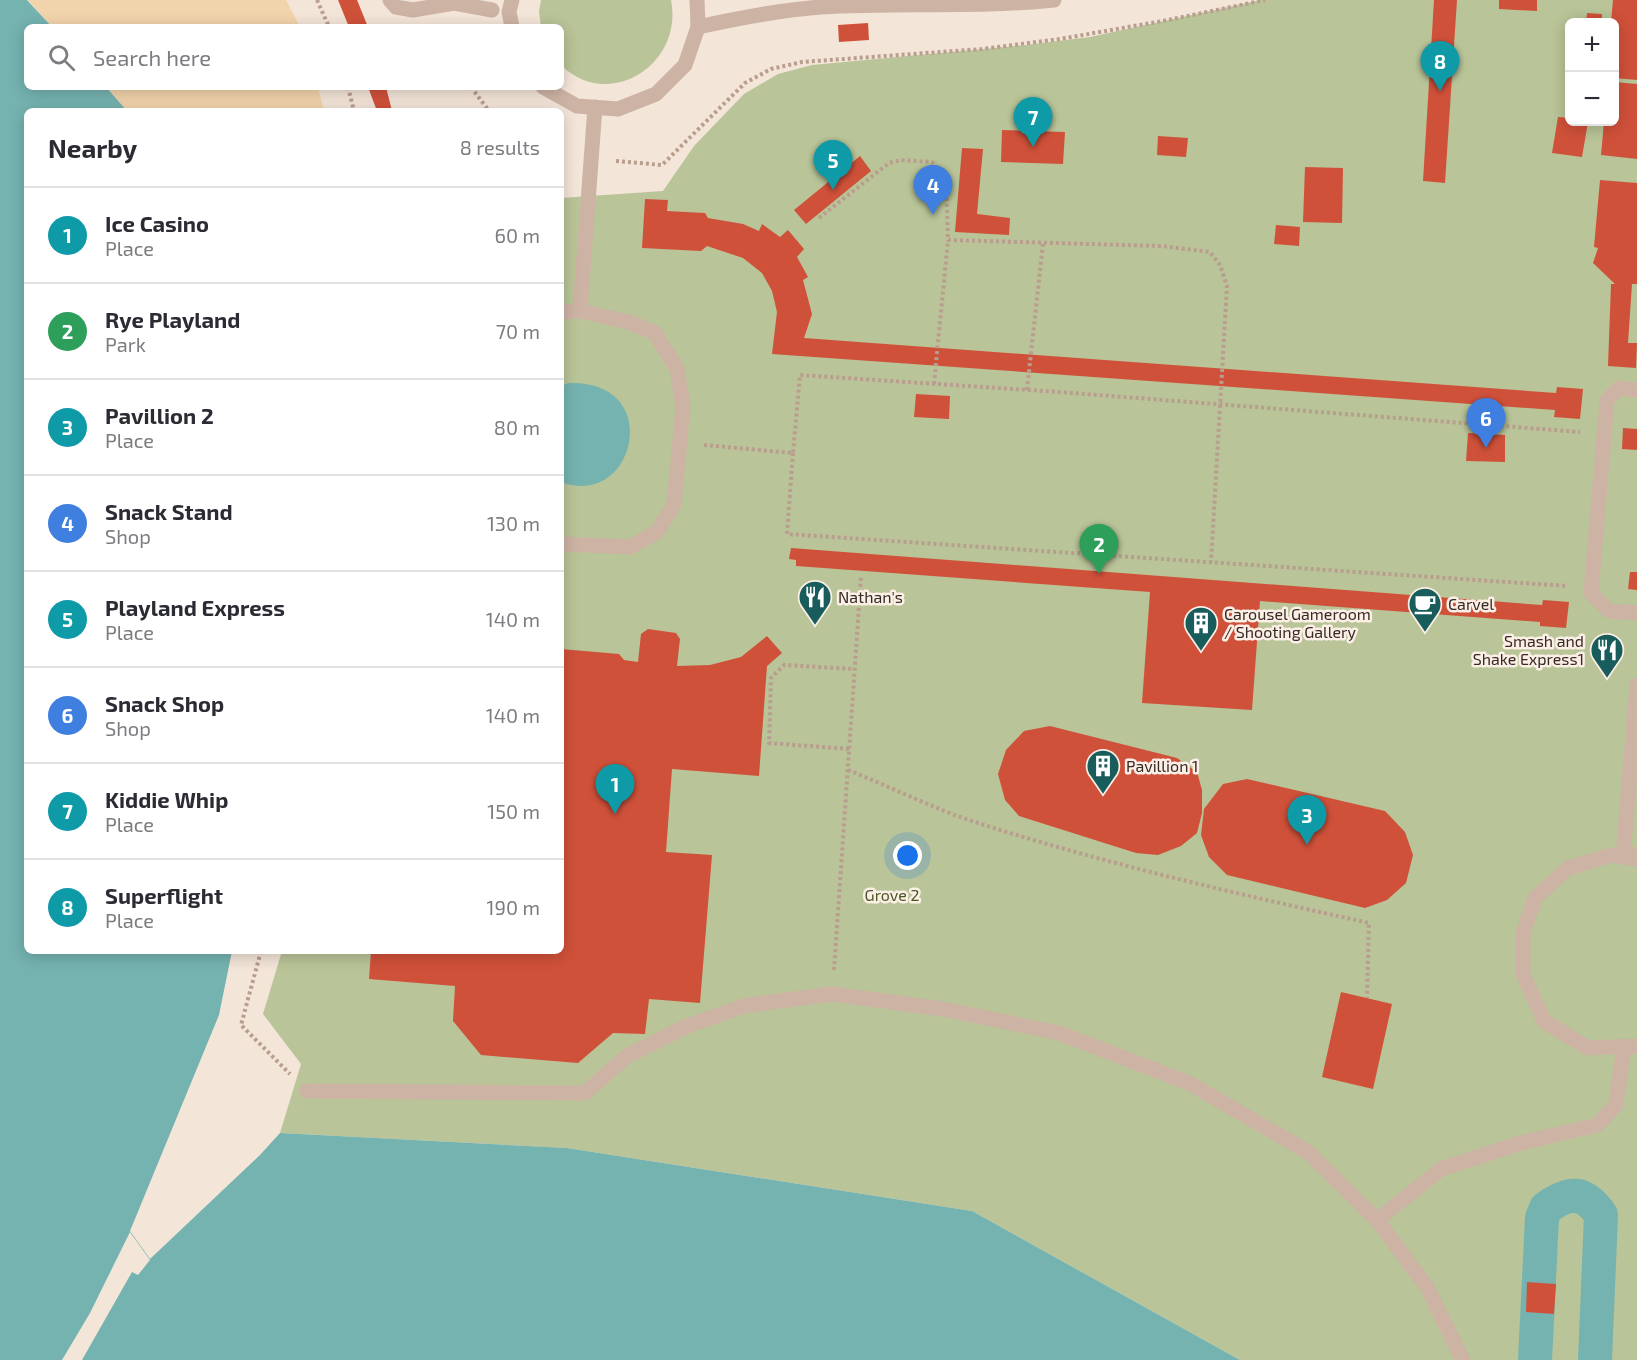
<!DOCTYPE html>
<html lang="en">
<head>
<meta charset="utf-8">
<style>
  body { margin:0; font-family:"Exo 2",sans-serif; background:#f2f2f3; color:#2b2b33 }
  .controls { position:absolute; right:18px; top:18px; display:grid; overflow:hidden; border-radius:9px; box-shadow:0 3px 15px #0003 }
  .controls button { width:54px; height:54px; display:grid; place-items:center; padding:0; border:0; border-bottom:2px solid #e1e1e2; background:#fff; color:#2b2b33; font:30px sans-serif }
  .you { position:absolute; left:908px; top:856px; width:21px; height:21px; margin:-15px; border:4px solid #fff; border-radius:50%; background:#1a73e8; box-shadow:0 0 0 9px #1a73e833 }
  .badge { display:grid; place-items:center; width:39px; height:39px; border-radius:50%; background:#2563eb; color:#fff; font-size:20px; font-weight:700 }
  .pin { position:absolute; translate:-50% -50px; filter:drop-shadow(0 2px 3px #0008) }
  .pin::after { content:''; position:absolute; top:32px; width:21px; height:18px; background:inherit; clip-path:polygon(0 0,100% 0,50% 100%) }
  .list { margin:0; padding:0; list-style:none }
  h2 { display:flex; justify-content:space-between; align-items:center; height:78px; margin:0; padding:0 24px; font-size:26px }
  h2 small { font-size:20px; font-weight:400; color:#7c7c81 }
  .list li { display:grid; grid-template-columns:39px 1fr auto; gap:18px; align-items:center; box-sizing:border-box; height:96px; padding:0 24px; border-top:2px solid #e1e1e2 }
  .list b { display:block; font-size:22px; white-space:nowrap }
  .list p { margin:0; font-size:20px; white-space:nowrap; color:#7c7c81 }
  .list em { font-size:20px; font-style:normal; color:#7c7c81 }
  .icon { flex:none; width:33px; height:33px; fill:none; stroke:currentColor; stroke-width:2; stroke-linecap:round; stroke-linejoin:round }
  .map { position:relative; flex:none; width:1637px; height:1360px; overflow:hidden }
  .search { position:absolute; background:#fff; box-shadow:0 3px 15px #0003; left:24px; top:24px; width:540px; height:66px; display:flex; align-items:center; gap:15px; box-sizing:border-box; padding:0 21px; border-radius:9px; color:#7c7c81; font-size:22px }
  .panel { position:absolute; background:#fff; box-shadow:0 3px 15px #0003; left:24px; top:108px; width:540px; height:846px; border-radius:9px }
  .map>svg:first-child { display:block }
  .green { fill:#b9c498; fill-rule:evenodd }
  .sand { fill:#f2d4ac }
  .water { fill:#75b3b0 }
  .pier { fill:#f4e5d9 }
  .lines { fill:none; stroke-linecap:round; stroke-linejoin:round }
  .canal { stroke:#75b3b0; stroke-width:34 }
  .building { fill:#d0513a }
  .path { stroke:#b99d8e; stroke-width:4; stroke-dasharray:3 3; stroke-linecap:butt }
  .minor { stroke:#cdb3a4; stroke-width:15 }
  .labels { text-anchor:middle; stroke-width:5; stroke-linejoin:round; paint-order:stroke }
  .poi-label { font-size:16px; fill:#372a26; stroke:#fbefe6; text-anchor:start }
  .park-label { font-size:16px; fill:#4a5828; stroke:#fbefe6 }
</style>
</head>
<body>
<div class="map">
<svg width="1637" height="1360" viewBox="0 0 1637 1360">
  <rect width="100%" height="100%" fill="#f4e5d9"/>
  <g class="green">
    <path d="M541 0H671C684 65 608 112 561 65V27H541L539 11Z"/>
    <path d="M1261 0H1637V1360H1240L972 1211 567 1148 280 1133 301 1064 263 1014 282 951H561V198L663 191 694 146 744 94 778 74 812 65 1026 45 1090 37ZM1570 22H1614V122H1570Z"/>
  </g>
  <g class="sand">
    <path d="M28 0H286L300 27H52Z"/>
    <path d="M106 87H318L324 111H127Z"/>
  </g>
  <g class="water">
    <path d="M0 0H27L52 27H27V87H106L127 111H27V951H232L219 1015 130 1231 150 1259 260 1155 280 1133 567 1148 972 1211 1240 1360H0Z"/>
    <path d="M569 383C666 380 635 510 561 482V386Z"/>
  </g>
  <path class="pier" d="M130 1232 150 1260 138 1275 132 1272 82 1360H62L90 1313Z"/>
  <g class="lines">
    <path class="canal" d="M1535 1360 1542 1218 1546 1208C1569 1191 1584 1190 1601 1215L1595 1360"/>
  </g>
  <g class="building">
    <path d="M338 0H357L368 27H349Z"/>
    <path d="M1434 0H1457L1445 183 1423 181Z"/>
    <path d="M1499 0H1537V11L1499 9Z"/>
    <path d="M1613 0H1637V80L1614 78V22H1611Z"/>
    <path d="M1587 13 1602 14V22H1586Z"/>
    <path d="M868 23 869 40 839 42 838 25Z"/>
    <path d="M1614 82 1637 84V159L1601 155 1604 122H1614Z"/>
    <path d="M368 87H386L392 111H377Z"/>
    <path d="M1558 117 1570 118V122H1588L1582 157 1552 153Z"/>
    <path d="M1002 130 1065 132 1063 164 1001 162Z"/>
    <path d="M1158 136 1188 138 1186 157 1157 155Z"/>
    <path d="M962 148 983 149 977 214 1010 218 1009 235 955 232Z"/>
    <path d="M860 156 871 171 806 224 794 210Z"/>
    <path d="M1305 167 1343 168 1342 223 1303 222Z"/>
    <path d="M1600 180 1637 183V284H1632L1628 343H1637L1636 368 1608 366 1611 284H1615L1593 263 1598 248 1594 247Z"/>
    <path d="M645 199 668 200 667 211 705 213 708 218 743 224 759 231 762 224 780 237 788 230 804 249 797 257 808 277 803 280 812 314 804 338 1556 393 1557 387 1583 389 1580 419 1554 417 1555 410 772 354 777 312 772 291 762 273 743 258 707 246 701 251 642 248Z"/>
    <path d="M1276 225 1300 227 1299 246 1274 244Z"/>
    <path d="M916 394 950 396 949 419 914 417Z"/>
    <path d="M1623 428 1637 429V450L1622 449Z"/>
    <path d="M1468 433 1505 435V462L1466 461Z"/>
    <path d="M791 548 1542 605 1543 600 1569 602 1566 628 1540 626V622L1260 601 1252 710 1142 703 1150 592 796 566V560L789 559Z"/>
    <path d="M1630 572H1637V590L1628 589Z"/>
    <path d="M648 629 676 633 680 639 677 666 710 665 741 657 767 636 782 653 767 666 759 776 672 769 666 852 712 855 700 1003 649 999 645 1034 613 1033 578 1063 481 1055 453 1021 455 986 369 979 371 951H561V649L619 654 624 660 638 662 641 634Z"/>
    <path d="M1050 726 1177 758 1197 772 1202 790V813L1197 833 1181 846 1158 855 1136 853 1019 816 1005 800 998 774 1006 750 1024 731Z"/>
    <path d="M1247 779 1385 811 1405 832 1413 855 1406 883 1387 900 1365 908 1227 875 1209 857 1201 835 1204 809 1223 784Z"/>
    <path d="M1341 992 1392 1004 1373 1089 1322 1077Z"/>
    <path d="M1527 1282 1556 1284 1554 1314 1526 1312Z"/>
  </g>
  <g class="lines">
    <g class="path">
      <path d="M317 0 329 27"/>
      <path d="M348 87 354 111"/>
      <path d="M471 87 489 111"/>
      <path d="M616 161 662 165 745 83 771 69 802 62 982 49 1060 39 1168 20 1265 0"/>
      <path d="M819 218 889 163 901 160 932 162 946 177 948 240 1161 246 1210 252 1220 265 1227 286 1211 562"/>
      <path d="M934 384 948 240"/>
      <path d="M1027 390 1043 243"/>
      <path d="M704 445 793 453 800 375 1059 392 1580 432"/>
      <path d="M793 453 787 534 1567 586"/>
      <path d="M849 749 769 743 771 678 784 665 854 669"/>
      <path d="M848 770C891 787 934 809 978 823 1106 864 1238 894 1369 923L1367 998"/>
      <path d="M261 951 241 1025 290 1074"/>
      <path d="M834 970 861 577"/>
    </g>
    <g class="minor">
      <path d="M390 0 396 7 413 10 454 3"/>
      <path d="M446 0 454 3 492 10"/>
      <path d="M512 27 509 12 512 0"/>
      <path d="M698 27C739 18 779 10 821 7 899 2 977 8 1054 0"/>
      <path d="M543 87 577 106 618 109 656 94 685 65 698 27 697 0"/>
      <path d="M580 311 595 107"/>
      <path d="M561 312 580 311 632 323 655 333 677 369 683 407 674 504 657 532 630 547 561 544"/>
      <path d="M1637 390 1619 388 1607 400 1591 593 1609 611 1637 613"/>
      <path d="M1630 853 1623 857 1637 685"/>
      <path d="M1637 859 1611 855 1568 868 1535 898 1523 933V974L1544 1021 1588 1048 1637 1046"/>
      <path d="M307 1091 585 1093 627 1056 685 1027 743 1006 832 994 943 1009 1059 1033 1189 1083 1308 1152 1377 1220 1427 1287 1463 1360"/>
      <path d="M1377 1220 1441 1169 1521 1143 1597 1125 1616 1105 1624 1046"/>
    </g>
  </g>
  <defs>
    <g id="restaurant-pin" transform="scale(1.725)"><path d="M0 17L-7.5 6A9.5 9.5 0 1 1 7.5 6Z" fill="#185c5b" stroke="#fbefe6"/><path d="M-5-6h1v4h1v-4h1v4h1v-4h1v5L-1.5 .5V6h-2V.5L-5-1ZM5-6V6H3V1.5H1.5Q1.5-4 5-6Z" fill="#fff"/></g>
    <g id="cafe-pin" transform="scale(1.725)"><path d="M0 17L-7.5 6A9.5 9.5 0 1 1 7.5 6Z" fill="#185c5b" stroke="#fbefe6"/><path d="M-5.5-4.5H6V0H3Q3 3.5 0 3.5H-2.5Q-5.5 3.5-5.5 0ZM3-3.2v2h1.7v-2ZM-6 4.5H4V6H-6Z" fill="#fff"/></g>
    <g id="building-pin" transform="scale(1.725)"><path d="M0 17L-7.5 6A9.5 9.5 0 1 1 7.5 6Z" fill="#185c5b" stroke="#fbefe6"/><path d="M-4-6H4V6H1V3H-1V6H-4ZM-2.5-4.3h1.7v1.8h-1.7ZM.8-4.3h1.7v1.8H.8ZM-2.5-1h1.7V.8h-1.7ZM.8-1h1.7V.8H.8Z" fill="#fff"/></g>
  </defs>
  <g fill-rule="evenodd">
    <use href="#restaurant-pin" x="815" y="597"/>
    <use href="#cafe-pin" x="1425" y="604"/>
    <use href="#building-pin" x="1201" y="623"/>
    <use href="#restaurant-pin" x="1607" y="650"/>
    <use href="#building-pin" x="1103" y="766"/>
  </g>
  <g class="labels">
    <g class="poi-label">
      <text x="838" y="603">Nathan's</text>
      <text x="1448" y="610">Carvel</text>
      <text x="1224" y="620">Carousel Gameroom<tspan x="1224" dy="18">/ Shooting Gallery</tspan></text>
      <text x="1584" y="647" text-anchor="end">Smash and<tspan x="1584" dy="18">Shake Express1</tspan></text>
      <text x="1126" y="772">Pavillion 1</text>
    </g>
    <g class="park-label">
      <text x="892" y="901">Grove 2</text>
    </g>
  </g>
</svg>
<div class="controls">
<button>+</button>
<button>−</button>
</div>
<div class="you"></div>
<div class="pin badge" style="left:615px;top:814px;background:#0f9aa8">1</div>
<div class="pin badge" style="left:1099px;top:574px;background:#2e9e5b">2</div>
<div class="pin badge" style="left:1307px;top:845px;background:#0f9aa8">3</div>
<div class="pin badge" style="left:933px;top:215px;background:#3f7fe0">4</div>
<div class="pin badge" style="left:833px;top:190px;background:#0f9aa8">5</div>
<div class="pin badge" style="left:1486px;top:448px;background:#3f7fe0">6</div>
<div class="pin badge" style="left:1033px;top:147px;background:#0f9aa8">7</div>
<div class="pin badge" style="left:1440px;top:91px;background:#0f9aa8">8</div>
<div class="search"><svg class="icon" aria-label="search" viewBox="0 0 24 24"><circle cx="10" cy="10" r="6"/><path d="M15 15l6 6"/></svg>Search here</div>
<section class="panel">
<h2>Nearby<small>8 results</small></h2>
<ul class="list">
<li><span class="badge" style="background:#0f9aa8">1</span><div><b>Ice Casino</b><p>Place</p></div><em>60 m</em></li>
<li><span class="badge" style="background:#2e9e5b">2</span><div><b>Rye Playland</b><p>Park</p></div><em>70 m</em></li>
<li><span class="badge" style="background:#0f9aa8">3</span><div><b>Pavillion 2</b><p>Place</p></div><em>80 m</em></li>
<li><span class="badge" style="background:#3f7fe0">4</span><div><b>Snack Stand</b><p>Shop</p></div><em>130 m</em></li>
<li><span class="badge" style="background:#0f9aa8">5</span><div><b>Playland Express</b><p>Place</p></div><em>140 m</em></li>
<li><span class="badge" style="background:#3f7fe0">6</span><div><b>Snack Shop</b><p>Shop</p></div><em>140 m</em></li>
<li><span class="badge" style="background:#0f9aa8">7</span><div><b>Kiddie Whip</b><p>Place</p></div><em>150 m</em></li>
<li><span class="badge" style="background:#0f9aa8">8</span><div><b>Superflight</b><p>Place</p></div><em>190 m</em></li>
</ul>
</section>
</div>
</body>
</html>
